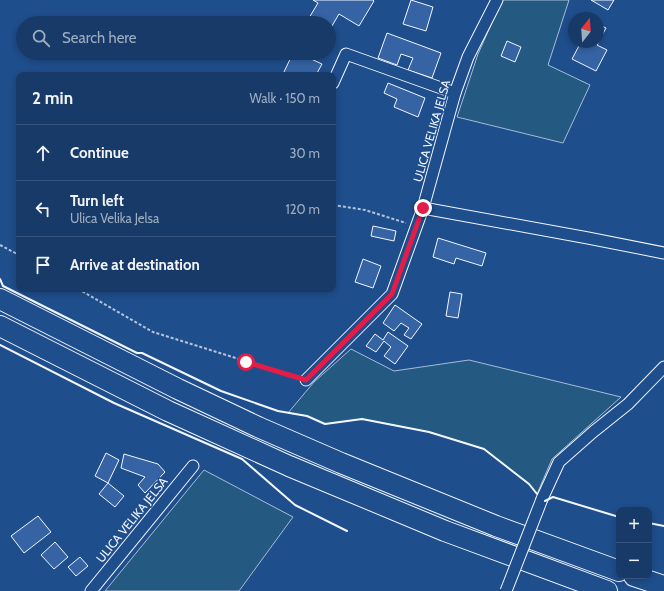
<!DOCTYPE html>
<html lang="en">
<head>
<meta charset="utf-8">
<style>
  body { margin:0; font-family:Cabin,sans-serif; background:#244571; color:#f1f3f6 }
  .controls { position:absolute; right:12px; bottom:12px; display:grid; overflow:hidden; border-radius:8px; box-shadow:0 2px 6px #0003 }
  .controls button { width:36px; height:36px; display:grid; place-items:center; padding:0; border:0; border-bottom:1px solid #36547d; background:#173a69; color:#f1f3f6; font:20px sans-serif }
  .compass { position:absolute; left:568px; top:12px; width:36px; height:36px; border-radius:50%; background:#173a69; box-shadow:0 2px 6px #0003; rotate:17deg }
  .stop { position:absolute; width:12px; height:12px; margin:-9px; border:3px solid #e11d48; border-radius:50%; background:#fff }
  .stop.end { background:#e11d48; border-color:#fff; box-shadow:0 1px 4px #0008 }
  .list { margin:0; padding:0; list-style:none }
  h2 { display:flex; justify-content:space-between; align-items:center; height:52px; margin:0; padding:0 16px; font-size:17px }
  h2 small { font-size:13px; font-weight:400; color:#9eadc0 }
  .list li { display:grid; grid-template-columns:26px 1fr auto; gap:12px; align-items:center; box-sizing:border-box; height:56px; padding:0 16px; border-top:1px solid #36547d }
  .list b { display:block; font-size:15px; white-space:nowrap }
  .list p { margin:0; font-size:13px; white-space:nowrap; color:#9eadc0 }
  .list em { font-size:13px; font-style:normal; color:#9eadc0 }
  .icon { flex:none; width:22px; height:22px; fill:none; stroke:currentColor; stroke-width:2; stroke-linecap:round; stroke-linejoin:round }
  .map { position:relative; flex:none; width:664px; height:591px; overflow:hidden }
  .search { position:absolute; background:#173a69; box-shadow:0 2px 6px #0003; left:16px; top:16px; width:320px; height:44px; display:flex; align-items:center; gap:10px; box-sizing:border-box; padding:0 14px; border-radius:22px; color:#9eadc0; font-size:15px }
  .panel { position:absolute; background:#173a69; box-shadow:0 2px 6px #0003; left:16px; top:72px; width:320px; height:220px; border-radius:8px }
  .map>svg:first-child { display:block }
  .green { fill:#245a82; stroke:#a8bbd7 }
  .building { fill:#3563a3; stroke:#f2f6ff }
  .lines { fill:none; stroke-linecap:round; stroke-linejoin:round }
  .street-casing { stroke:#f2f6ff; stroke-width:13 }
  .highway-casing { stroke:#f2f6ff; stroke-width:22 }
  .path { stroke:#b3c4dc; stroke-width:2; stroke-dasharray:3 2; stroke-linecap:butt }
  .street { stroke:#1f4e8c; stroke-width:11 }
  .highway { stroke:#1f4e8c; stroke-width:20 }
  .street-bridge-casing { stroke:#f2f6ff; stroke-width:13; stroke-linecap:butt }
  .street-bridge { stroke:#1f4e8c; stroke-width:11 }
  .wall { stroke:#f2f6ff; stroke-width:2 }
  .route { stroke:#e11d48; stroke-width:5 }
  .labels { text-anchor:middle; stroke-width:3; stroke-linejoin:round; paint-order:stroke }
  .street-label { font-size:12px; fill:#f2f6ff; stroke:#1f4e8c }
</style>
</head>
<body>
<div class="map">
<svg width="664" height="591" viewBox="0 0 664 591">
  <rect width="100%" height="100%" fill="#1f4e8c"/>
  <g class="green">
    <path d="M502 0H569L548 65 590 85 563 143 457 117 478 54Z"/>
    <path d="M351 349 394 371 469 360 621 397 552 459 537 494 529 484 484 449 429 432 362 419 325 424 307 416 288 413 314 382Z"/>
    <path d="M204 470 293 517 239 591H105Z"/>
  </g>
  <g class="building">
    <path d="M313 0H373L374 1 359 26 339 14 329 31V23H306L318 3Z"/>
    <path d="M411 0 433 7 426 31 403 24Z"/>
    <path d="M591 0H614L608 10Z"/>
    <path d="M598 24 606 28 597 45 607 50 596 71 572 59 581 42H598Z"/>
    <path d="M387 33 441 53 432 78 408 70 413 58 401 54 397 65 378 58Z"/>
    <path d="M507 41 521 47 515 62 501 56Z"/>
    <path d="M293 53H298L322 64 316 75H285L283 74Z"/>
    <path d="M388 83 425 98 418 117 394 107 397 99 384 93Z"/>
    <path d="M373 226 396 231 394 241 371 236Z"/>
    <path d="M438 238 486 253 482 266 456 258 454 264 433 257Z"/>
    <path d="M363 259 381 266 373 288 355 282Z"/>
    <path d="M450 292 462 294 458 318 446 316Z"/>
    <path d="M395 305 422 324 411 339 404 335 409 328 401 323 394 331 383 323Z"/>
    <path d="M388 332 408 346 395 364 384 356 391 347 384 341 376 352 366 346 375 334 383 340Z"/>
    <path d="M106 453 119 460 108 483 95 476Z"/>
    <path d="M124 454 158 464 165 472 145 493 138 485 145 477 121 468Z"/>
    <path d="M108 483 124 496 115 507 99 494Z"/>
    <path d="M38 516 51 532 24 553 11 536Z"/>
    <path d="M55 542 68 557 54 569 41 555Z"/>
    <path d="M80 557 88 566 76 576 68 567Z"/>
  </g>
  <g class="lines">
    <g class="street-casing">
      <g id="street">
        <path d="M333 83 346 54 455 93"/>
        <path d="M423 208 588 238 664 253"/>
        <path d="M306 380 392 294 423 208 455 93 468 57 497 0"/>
        <path d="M542 499 559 462 593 432 628 404 664 367"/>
        <path d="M91 591 193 466"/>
      </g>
    </g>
    <g class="highway-casing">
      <g id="highway">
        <path d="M0 299 178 389 258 427 341 463 496 526 619 571"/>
        <path d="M0 326 168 411 289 466 445 531 607 591"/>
        <path d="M634 576 664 586"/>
      </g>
    </g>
    <g class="path">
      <path d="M333 205 365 210 406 223"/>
      <path d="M0 245 19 255"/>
      <path d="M78 289 153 332 296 377"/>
    </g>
    <use href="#street" class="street"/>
    <use href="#highway" class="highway"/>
    <g class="street-bridge-casing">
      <path id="street-bridge" d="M506 591 542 499"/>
    </g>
    <use href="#street-bridge" class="street-bridge"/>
    <g class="wall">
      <path d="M0 279 3 286 137 353H142L221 391 278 411 307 416 325 424 362 419 429 432 484 449 529 484 537 494"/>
      <path d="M0 345 114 403 242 459 295 505 347 531"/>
      <path d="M545 501 553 497 619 517"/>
      <path d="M649 523 664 526"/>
    </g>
  </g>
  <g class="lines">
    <path class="route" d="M246 362 306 380 392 294 423 208"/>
  </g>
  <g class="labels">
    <g class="street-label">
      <text transform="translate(432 131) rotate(-74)" y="4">ULICA VELIKA JELSA</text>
      <text transform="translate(132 520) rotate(-51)" y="4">ULICA VELIKA JELSA</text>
    </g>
  </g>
</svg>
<div class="controls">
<button>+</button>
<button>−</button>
</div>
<svg class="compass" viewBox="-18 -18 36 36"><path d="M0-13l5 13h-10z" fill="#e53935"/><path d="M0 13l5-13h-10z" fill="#9eadc0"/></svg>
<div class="stop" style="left:246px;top:362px"></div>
<div class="stop end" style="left:423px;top:208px"></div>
<div class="search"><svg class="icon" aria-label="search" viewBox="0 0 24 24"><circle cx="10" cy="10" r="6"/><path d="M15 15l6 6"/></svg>Search here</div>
<section class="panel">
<h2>2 min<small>Walk · 150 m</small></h2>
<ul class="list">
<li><svg class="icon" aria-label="ahead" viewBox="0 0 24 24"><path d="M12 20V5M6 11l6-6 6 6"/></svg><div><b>Continue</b></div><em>30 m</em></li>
<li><svg class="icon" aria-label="left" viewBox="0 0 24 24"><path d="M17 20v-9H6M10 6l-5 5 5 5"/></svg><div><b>Turn left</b><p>Ulica Velika Jelsa</p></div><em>120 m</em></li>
<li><svg class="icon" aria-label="arrive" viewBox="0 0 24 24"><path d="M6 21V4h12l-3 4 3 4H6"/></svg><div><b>Arrive at destination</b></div></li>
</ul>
</section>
</div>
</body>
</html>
